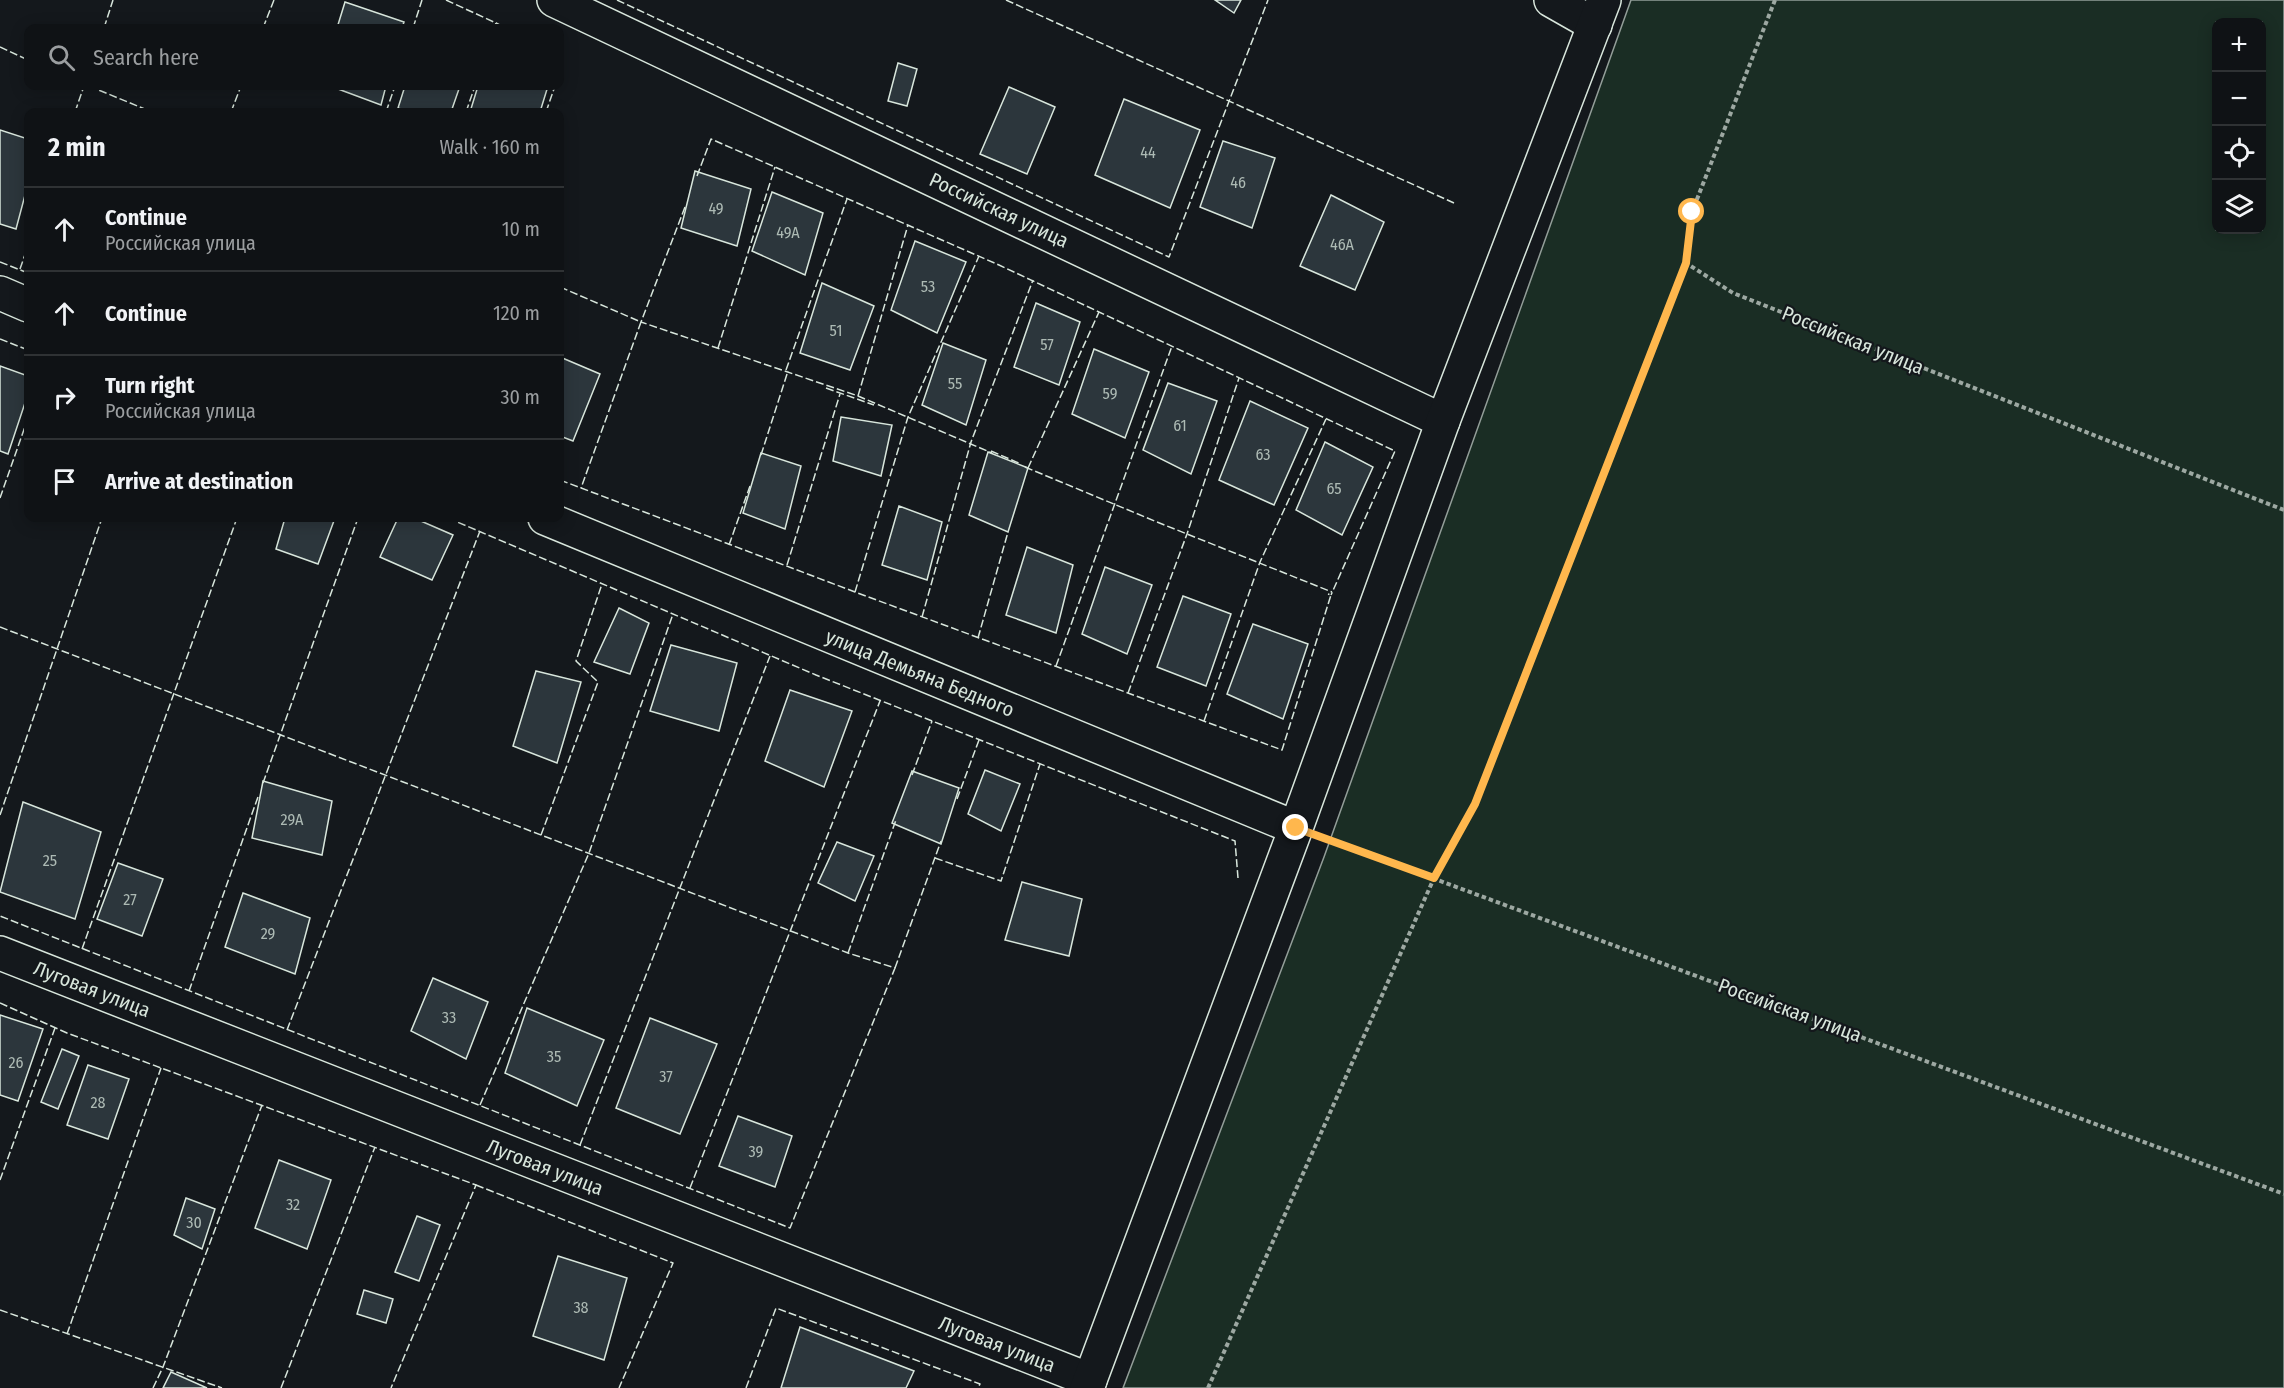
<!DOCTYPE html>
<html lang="en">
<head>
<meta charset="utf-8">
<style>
  body { margin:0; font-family:"Fira Sans Condensed",sans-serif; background:#181b1e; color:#f1f3f6 }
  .controls { position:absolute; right:18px; top:18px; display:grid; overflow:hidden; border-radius:12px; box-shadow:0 3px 15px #0003 }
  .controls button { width:54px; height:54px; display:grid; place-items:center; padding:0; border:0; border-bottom:2px solid #2f3234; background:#0f1215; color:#f1f3f6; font:30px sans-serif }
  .stop { position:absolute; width:18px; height:18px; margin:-14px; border:4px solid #ffb74d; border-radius:50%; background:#fff }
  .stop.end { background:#ffb74d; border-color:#fff; box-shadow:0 2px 6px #0008 }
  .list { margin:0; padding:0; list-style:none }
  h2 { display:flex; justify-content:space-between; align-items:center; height:78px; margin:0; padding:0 24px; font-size:26px }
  h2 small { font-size:20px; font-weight:400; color:#9b9ea0 }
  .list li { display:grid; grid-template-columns:39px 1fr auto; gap:18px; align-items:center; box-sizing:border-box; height:84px; padding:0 24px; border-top:2px solid #2f3234 }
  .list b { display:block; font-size:22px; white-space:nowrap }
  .list p { margin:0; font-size:20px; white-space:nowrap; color:#9b9ea0 }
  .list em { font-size:20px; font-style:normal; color:#9b9ea0 }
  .icon { flex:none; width:33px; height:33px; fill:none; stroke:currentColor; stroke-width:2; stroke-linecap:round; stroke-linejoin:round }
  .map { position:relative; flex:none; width:2284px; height:1388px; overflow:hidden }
  .search { position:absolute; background:#0f1215; box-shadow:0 3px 15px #0003; left:24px; top:24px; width:540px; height:66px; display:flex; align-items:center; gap:15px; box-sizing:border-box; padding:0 21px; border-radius:12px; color:#9b9ea0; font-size:22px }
  .panel { position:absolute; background:#0f1215; box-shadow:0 3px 15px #0003; left:24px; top:108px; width:540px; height:414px; border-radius:12px }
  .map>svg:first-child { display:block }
  .green { fill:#1a2d24; stroke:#939e99; stroke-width:1.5; fill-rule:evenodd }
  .building { fill:#2c363c; stroke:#d8e6dc; stroke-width:1.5 }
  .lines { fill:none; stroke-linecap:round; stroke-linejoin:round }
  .street-casing { stroke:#d8e6dc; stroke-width:36 }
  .path { stroke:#9da8a2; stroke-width:4; stroke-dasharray:4.5 3; stroke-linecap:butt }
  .street { stroke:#14181c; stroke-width:33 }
  .fence { stroke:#d8e6dc; stroke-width:1.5; stroke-dasharray:8 3; stroke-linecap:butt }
  .route { stroke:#ffb74d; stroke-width:8 }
  .labels { text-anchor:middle; stroke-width:4.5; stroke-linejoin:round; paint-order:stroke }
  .number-label { font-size:16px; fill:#adbab4 }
  .street-label { font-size:20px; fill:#d8e6dc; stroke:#14181c }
</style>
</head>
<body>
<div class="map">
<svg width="2284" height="1388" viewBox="0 0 2284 1388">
  <rect width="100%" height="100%" fill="#14181c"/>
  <path class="green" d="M1631 0H2284V1388H1123L1324 857ZM2216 22H2262V230H2216Z"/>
  <g class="building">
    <path d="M1215 0H1241L1234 13Z"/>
    <path d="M345 2 404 22 402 28H337Z"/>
    <path d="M898 63 917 69 907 106 888 101Z"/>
    <path d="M330 86H386L381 105Z"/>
    <path d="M405 86H460L451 112H410L398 108Z"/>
    <path d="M478 86H548L540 112H470Z"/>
    <path d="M1009 87 1055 107 1027 174 980 154Z"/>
    <path d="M1124 99 1200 130 1170 208 1095 175Z"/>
    <path d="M0 130 28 139V184L16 229 0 224Z"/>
    <path d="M1223 141 1275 158 1252 228 1200 207Z"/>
    <path d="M695 171 751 189 737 246 681 228Z"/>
    <path d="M772 192 823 213 805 275 752 251Z"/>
    <path d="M1331 195 1384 222 1355 290 1300 266Z"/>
    <path d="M915 241 966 262 937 333 891 310Z"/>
    <path d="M822 283 874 306 850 370 800 353Z"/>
    <path d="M1036 303 1080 322 1059 385 1014 367Z"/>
    <path d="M943 343 986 360 966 425 922 405Z"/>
    <path d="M1094 349 1149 372 1125 438 1072 414Z"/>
    <path d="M560 357 600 374 573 441 560 436Z"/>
    <path d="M0 366 28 376V394L8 454 0 451Z"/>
    <path d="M1168 383 1217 401 1191 474 1143 450Z"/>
    <path d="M1250 401 1308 428 1274 505 1219 480Z"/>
    <path d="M841 417 892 425 881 476 833 461Z"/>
    <path d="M1325 442 1373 467 1342 535 1296 510Z"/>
    <path d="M988 452 1028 468 1008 532 969 515Z"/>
    <path d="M761 453 801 466 785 529 743 513Z"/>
    <path d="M899 506 942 522 927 580 882 565Z"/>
    <path d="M285 518H335L318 564 276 549Z"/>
    <path d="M398 518H414L453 535 432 580 380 557Z"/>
    <path d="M1027 547 1073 565 1056 633 1006 615Z"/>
    <path d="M1105 567 1152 585 1127 654 1082 634Z"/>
    <path d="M1183 596 1231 614 1206 686 1157 667Z"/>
    <path d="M619 608 649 623 630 674 594 662Z"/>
    <path d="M1253 624 1308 644 1283 719 1227 694Z"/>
    <path d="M671 645 737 663 719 731 650 711Z"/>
    <path d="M536 671 581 682 557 763 513 746Z"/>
    <path d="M790 690 852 711 824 787 765 761Z"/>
    <path d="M985 770 1020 784 1001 831 968 814Z"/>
    <path d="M912 771 959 788 941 844 892 823Z"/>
    <path d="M263 781 332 801 322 855 252 838Z"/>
    <path d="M23 802 101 832 75 919 0 892Z"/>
    <path d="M837 842 874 856 855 901 818 883Z"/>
    <path d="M118 863 163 879 142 936 97 919Z"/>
    <path d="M1022 882 1082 899 1069 956 1005 940Z"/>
    <path d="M243 893 310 918 295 974 225 947Z"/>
    <path d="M433 978 488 1002 466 1059 411 1031Z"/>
    <path d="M527 1008 604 1040 577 1106 505 1073Z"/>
    <path d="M0 1015 43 1029 18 1101 0 1095Z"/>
    <path d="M650 1018 717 1044 680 1134 616 1108Z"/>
    <path d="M62 1049 79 1056 58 1109 41 1102Z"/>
    <path d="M88 1065 129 1079 108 1139 67 1125Z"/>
    <path d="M738 1116 792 1136 775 1187 719 1166Z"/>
    <path d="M279 1160 331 1180 307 1249 255 1228Z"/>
    <path d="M186 1198 215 1209 202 1249 174 1235Z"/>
    <path d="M417 1216 440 1225 419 1281 395 1272Z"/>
    <path d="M558 1256 627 1278 604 1360 533 1336Z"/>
    <path d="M364 1290 393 1299 386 1323 357 1314Z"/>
    <path d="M800 1327 914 1371 906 1388H781Z"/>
    <path d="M171 1372 207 1388H163Z"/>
  </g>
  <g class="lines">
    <g class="street-casing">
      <g id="street">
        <path d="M554 0 1443 421"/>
        <path d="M1551 0 1595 25"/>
        <path d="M0 293 28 305"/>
        <path d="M545 518 1296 828"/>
        <path d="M0 953 1090 1380"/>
        <path d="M1087 1388 1296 828 1443 421 1604 0"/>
      </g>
    </g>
    <g class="path">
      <path d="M1775 0 1692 212 1686 263 1733 293 2284 510"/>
      <path d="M1327 839 2284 1194"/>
      <path d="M1208 1388 1434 878 1475 804 1686 263"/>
    </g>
    <use href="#street" class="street"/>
    <g class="fence">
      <path d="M446 0 496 23 494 28"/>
      <path d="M617 0 1169 257 1268 0"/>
      <path d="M1006 0 1454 203"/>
      <path d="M496 23 506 28"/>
      <path d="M104 28 113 0"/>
      <path d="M263 28 274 0"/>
      <path d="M413 28 422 0"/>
      <path d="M0 47 28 60"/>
      <path d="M560 58 563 60 560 71"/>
      <path d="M89 86 152 112"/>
      <path d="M75 112 84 86"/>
      <path d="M231 112 241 86"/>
      <path d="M386 112 395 86"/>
      <path d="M466 112 475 86"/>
      <path d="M546 112 555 86"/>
      <path d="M697 176 711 139 999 265 1395 451 1331 595"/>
      <path d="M685 207 641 322 858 396 992 453"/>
      <path d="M0 262 28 273"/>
      <path d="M20 269 28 246"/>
      <path d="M560 287 641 322 581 488"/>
      <path d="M0 339 28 350"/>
      <path d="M718 348 775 167"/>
      <path d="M786 370 847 199"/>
      <path d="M826 388 874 405"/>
      <path d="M858 396 908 225"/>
      <path d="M991 451 1021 464"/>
      <path d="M761 455 788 371"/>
      <path d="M1025 467 1157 522 1332 592"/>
      <path d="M1028 468 1099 312"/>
      <path d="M560 480 855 592 1282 750 1331 595 1328 594"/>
      <path d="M0 498 28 418"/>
      <path d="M448 518 816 675 1235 841 1238 878"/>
      <path d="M729 545 750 486"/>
      <path d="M787 565 840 394"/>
      <path d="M855 592 908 417 979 256"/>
      <path d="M922 617 971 442 1033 280"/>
      <path d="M0 627 848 953 895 968 790 1228 0 916"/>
      <path d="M978 638 1008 532"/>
      <path d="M1056 666 1172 346"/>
      <path d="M1128 693 1187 534 1239 378"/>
      <path d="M1204 721 1260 562 1326 419"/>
      <path d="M912 775 932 721"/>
      <path d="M263 783 358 518"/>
      <path d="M957 799 979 740"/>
      <path d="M0 815 102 518"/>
      <path d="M541 835 598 682 576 661 602 584"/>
      <path d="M935 858 1001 881 1040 764"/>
      <path d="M82 949 237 518"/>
      <path d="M848 953 896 820"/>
      <path d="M895 968 941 841"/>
      <path d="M189 991 259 794"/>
      <path d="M0 1003 67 1033 476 1185 391 1388"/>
      <path d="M287 1030 480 531"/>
      <path d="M480 1105 589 853 673 614"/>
      <path d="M580 1145 770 656"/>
      <path d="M0 1180 55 1028"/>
      <path d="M476 1185 673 1263 619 1388"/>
      <path d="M690 1188 880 701"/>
      <path d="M0 1310 222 1388"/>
      <path d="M67 1334 161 1068"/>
      <path d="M153 1388 163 1367 262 1105"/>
      <path d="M281 1388 375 1147"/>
      <path d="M746 1388 776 1308 980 1384 978 1388"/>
    </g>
  </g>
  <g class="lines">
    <path class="route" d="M1296 828 1434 878 1475 804 1686 263 1692 212"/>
  </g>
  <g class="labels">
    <g class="number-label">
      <text x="1148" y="158">44</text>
      <text x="1238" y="188">46</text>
      <text x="716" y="214">49</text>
      <text x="788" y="238">49А</text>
      <text x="1342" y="250">46А</text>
      <text x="928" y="292">53</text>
      <text x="836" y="336">51</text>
      <text x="1047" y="350">57</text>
      <text x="955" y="389">55</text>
      <text x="1110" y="399">59</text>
      <text x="1180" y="431">61</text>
      <text x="1263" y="460">63</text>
      <text x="1334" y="494">65</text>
      <text x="292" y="825">29А</text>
      <text x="50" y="866">25</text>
      <text x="130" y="905">27</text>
      <text x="268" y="939">29</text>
      <text x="449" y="1023">33</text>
      <text x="554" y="1062">35</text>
      <text x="16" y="1068">26</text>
      <text x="666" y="1082">37</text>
      <text x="98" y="1108">28</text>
      <text x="756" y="1157">39</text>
      <text x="293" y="1210">32</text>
      <text x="194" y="1228">30</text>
      <text x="581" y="1313">38</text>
    </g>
    <g class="street-label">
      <text transform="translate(999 210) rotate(25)" y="7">Российская улица</text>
      <text transform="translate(1853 340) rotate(22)" y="7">Российская улица</text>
      <text transform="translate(920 673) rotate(22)" y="7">улица Демьяна Бедного</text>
      <text transform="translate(92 989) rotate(21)" y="7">Луговая улица</text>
      <text transform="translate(1790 1010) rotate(20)" y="7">Российская улица</text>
      <text transform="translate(545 1167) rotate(21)" y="7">Луговая улица</text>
      <text transform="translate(997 1344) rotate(21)" y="7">Луговая улица</text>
    </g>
  </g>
</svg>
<div class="controls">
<button>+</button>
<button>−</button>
<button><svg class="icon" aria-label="locate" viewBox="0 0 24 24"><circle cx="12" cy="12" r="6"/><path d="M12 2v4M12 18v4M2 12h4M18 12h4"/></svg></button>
<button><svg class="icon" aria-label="layers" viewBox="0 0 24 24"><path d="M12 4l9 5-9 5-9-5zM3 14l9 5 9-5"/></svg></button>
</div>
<div class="stop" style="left:1692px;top:212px"></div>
<div class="stop end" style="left:1296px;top:828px"></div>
<div class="search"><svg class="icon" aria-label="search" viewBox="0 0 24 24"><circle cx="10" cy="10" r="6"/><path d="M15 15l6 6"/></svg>Search here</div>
<section class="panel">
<h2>2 min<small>Walk · 160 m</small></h2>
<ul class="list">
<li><svg class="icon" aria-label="ahead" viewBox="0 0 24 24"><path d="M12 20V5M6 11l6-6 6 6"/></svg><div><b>Continue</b><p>Российская улица</p></div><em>10 m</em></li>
<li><svg class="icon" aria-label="ahead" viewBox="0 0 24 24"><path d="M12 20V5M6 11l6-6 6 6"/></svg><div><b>Continue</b></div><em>120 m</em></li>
<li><svg class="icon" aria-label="right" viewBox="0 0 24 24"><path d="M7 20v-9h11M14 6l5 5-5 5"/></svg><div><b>Turn right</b><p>Российская улица</p></div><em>30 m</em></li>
<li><svg class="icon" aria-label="arrive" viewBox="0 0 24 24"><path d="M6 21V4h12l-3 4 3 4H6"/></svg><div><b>Arrive at destination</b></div></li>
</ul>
</section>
</div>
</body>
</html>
